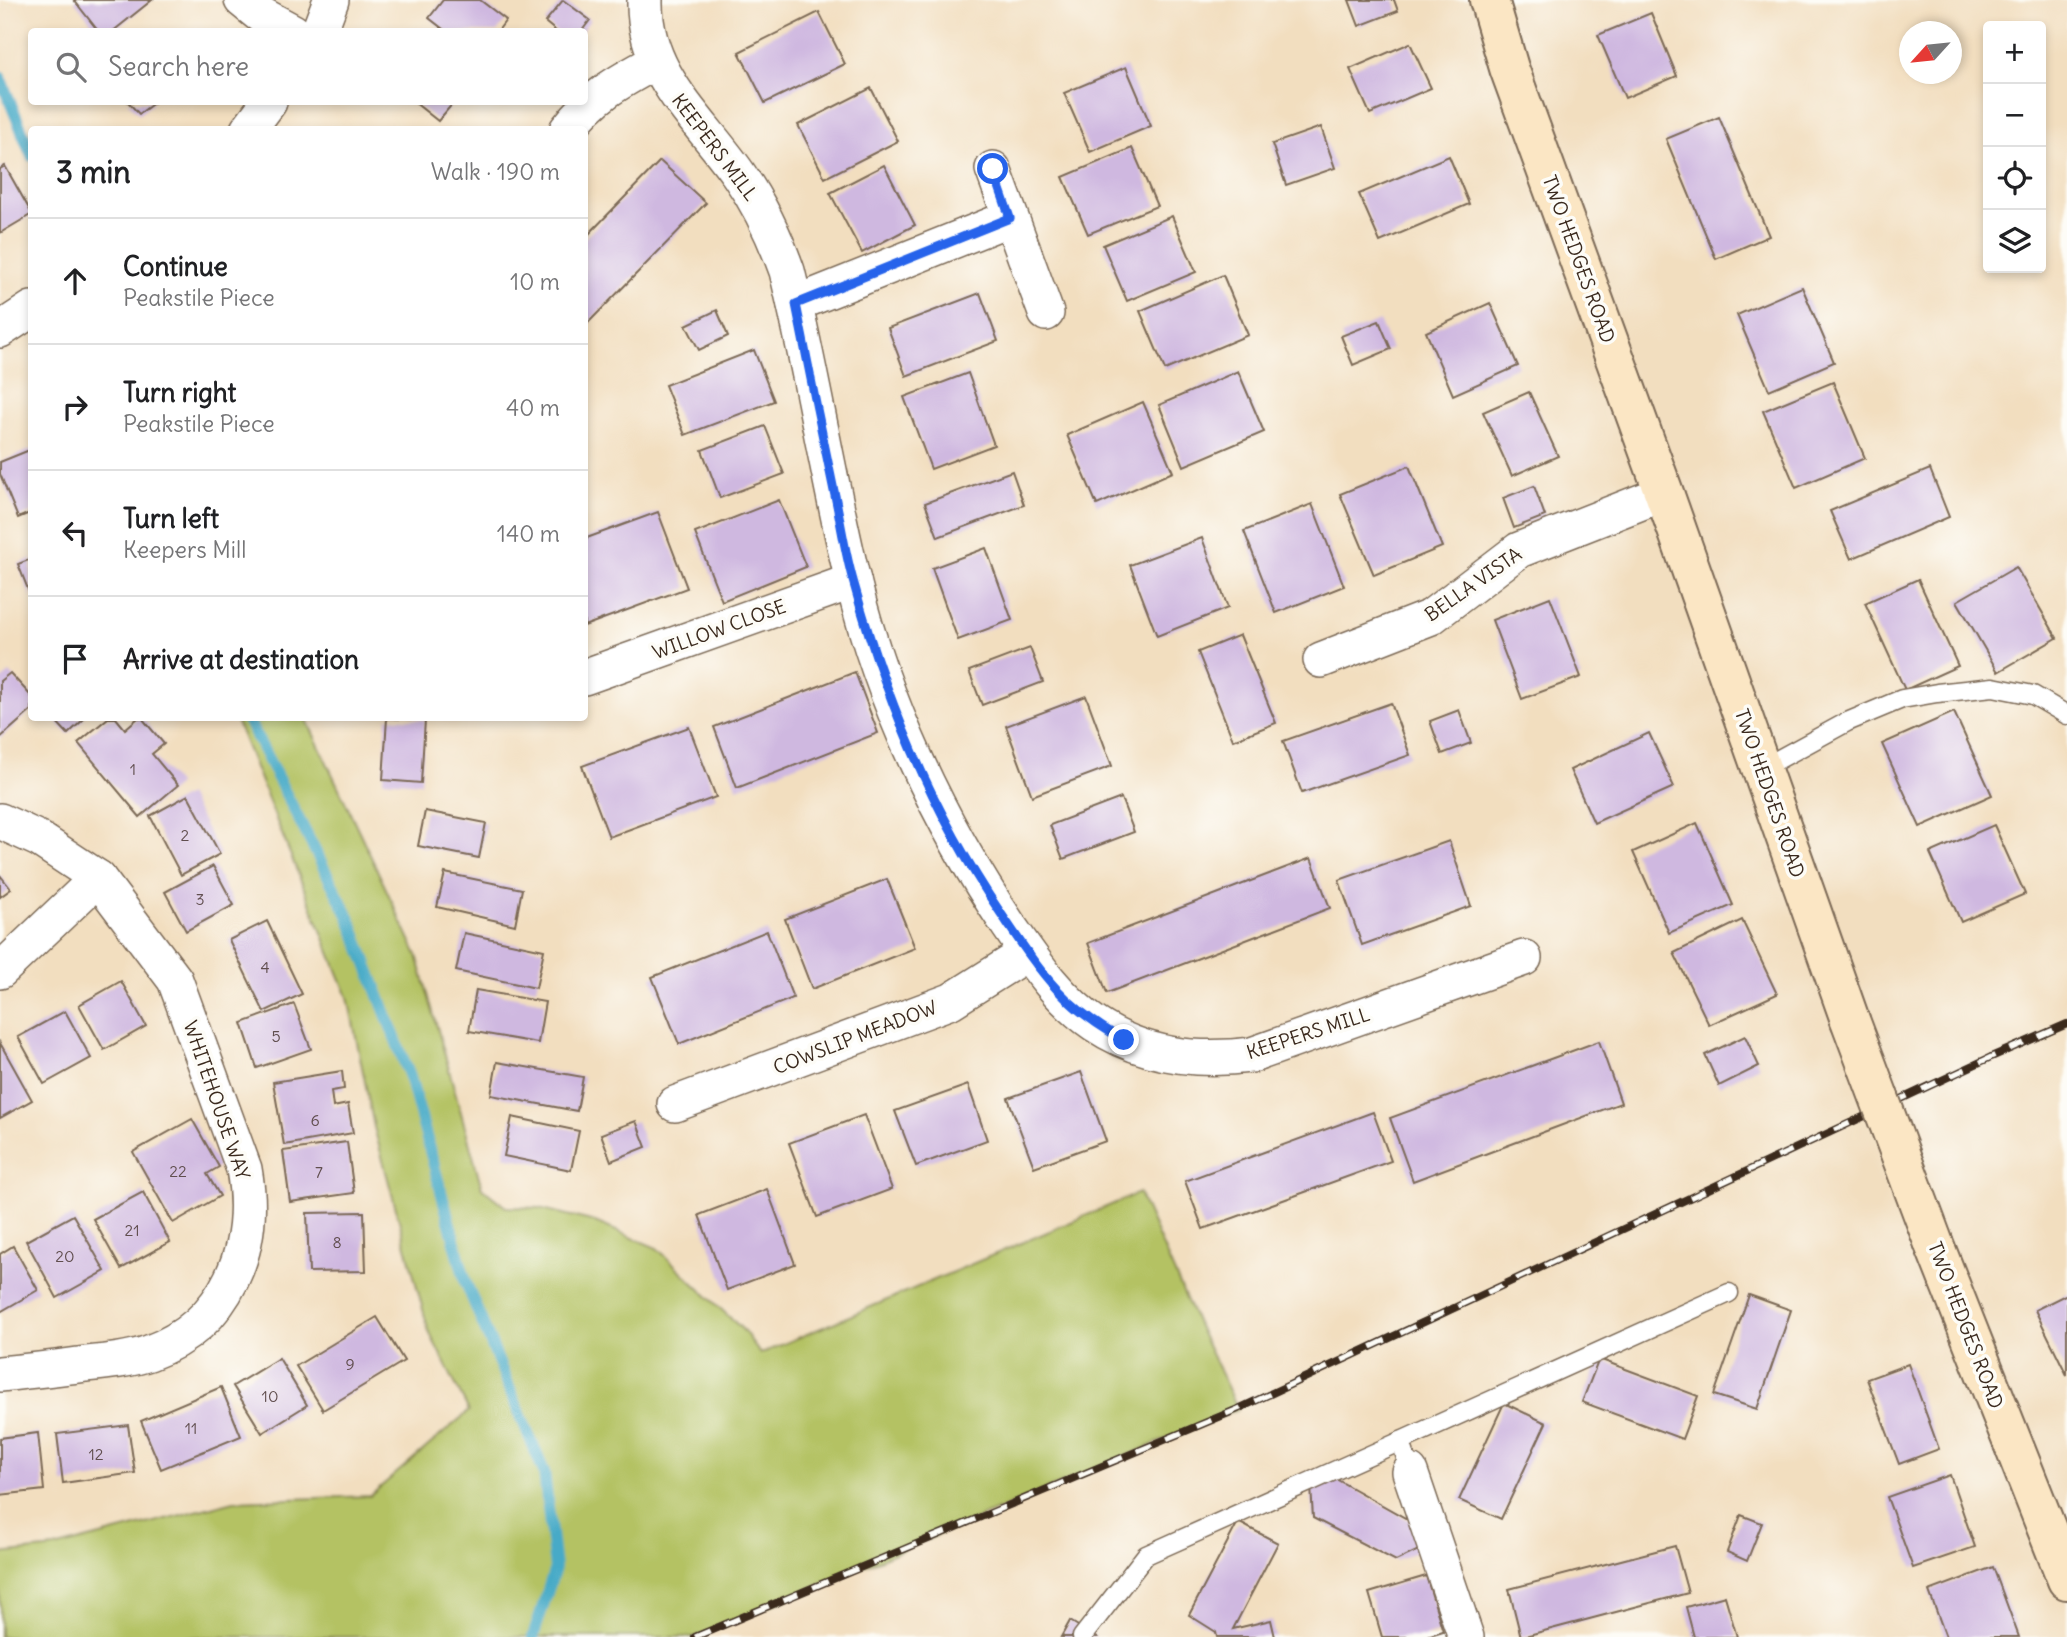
<!DOCTYPE html>
<html lang="en">
<head>
<meta charset="utf-8">
<style>
  body { margin:0; font-family:Delius,sans-serif; background:#f6f6f6; color:#202124 }
  .controls { position:absolute; right:21px; top:21px; display:grid; overflow:hidden; border-radius:7px; box-shadow:0 4px 10px #0003 }
  .controls button { width:63px; height:63px; display:grid; place-items:center; padding:0; border:0; border-bottom:2px solid #e0e0e0; background:#fff; color:#202124; font:35px sans-serif }
  .compass { position:absolute; left:1899px; top:21px; width:63px; height:63px; border-radius:50%; background:#fff; box-shadow:0 4px 10px #0003; rotate:243deg }
  .stop { position:absolute; width:21px; height:21px; margin:-16px; border:5px solid #2563eb; border-radius:50%; background:#fff }
  .stop.end { background:#2563eb; border-color:#fff; box-shadow:0 2px 7px #0008 }
  .list { margin:0; padding:0; list-style:none }
  h2 { display:flex; justify-content:space-between; align-items:center; height:91px; margin:0; padding:0 28px; font-size:30px }
  h2 small { font-size:23px; font-weight:400; color:#757577 }
  .list li { display:grid; grid-template-columns:46px 1fr auto; gap:21px; align-items:center; box-sizing:border-box; height:126px; padding:0 28px; border-top:2px solid #e0e0e0 }
  .list b { display:block; font-size:26px; white-space:nowrap }
  .list p { margin:0; font-size:23px; white-space:nowrap; color:#757577 }
  .list em { font-size:23px; font-style:normal; color:#757577 }
  .icon { flex:none; width:38px; height:38px; fill:none; stroke:currentColor; stroke-width:2; stroke-linecap:round; stroke-linejoin:round }
  .map { position:relative; flex:none; width:2067px; height:1637px; overflow:hidden }
  .search { position:absolute; background:#fff; box-shadow:0 4px 10px #0003; left:28px; top:28px; width:560px; height:77px; display:flex; align-items:center; gap:18px; box-sizing:border-box; padding:0 24px; border-radius:7px; color:#757577; font-size:26px }
  .panel { position:absolute; background:#fff; box-shadow:0 4px 10px #0003; left:28px; top:126px; width:560px; height:595px; border-radius:7px }
  .map>svg:first-child { display:block }
  .green { fill:#b4c264; stroke:#787641; stroke-width:2 }
  .lines { fill:none; stroke-linecap:round; stroke-linejoin:round }
  .stream { stroke:#47aac7; stroke-width:12 }
  .building { fill:#cfb8e0 }
  .lane-casing { stroke:#7b6956; stroke-width:21 }
  .street-casing { stroke:#7b6956; stroke-width:38 }
  .secondary-casing { stroke:#7b6956; stroke-width:42 }
  .lane { stroke:#fff; stroke-width:18 }
  .street { stroke:#fff; stroke-width:35 }
  .secondary { stroke:#fbe6c4; stroke-width:38 }
  .rail-casing { stroke:#3b2a1e; stroke-width:8 }
  .rail { stroke:#fdfcf7; stroke-width:5; stroke-dasharray:16; stroke-linecap:butt }
  .secondary-bridge-casing { stroke:#7b6956; stroke-width:42; stroke-linecap:butt }
  .secondary-bridge { stroke:#fbe6c4; stroke-width:38 }
  .route { stroke:#2563eb; stroke-width:9 }
  .labels { text-anchor:middle; stroke-width:7; stroke-linejoin:round; paint-order:stroke }
  .number-label { font-size:16px; fill:#604e4e }
  .street-label { font-size:19px; fill:#3b2a1e; stroke:#fdfcf7 }
</style>
</head>
<body>
<div class="map">
<svg width="2067" height="1637" viewBox="0 0 2067 1637">
  <rect width="100%" height="100%" fill="#fdfcf7"/>
  <filter id="ink" filterUnits="userSpaceOnUse"><feTurbulence type="fractalNoise" baseFrequency=".0143" numOctaves="2"/><feDisplacementMap in="SourceGraphic" scale="14" xChannelSelector="R" yChannelSelector="G"/><feConvolveMatrix kernelMatrix="1 2 1 2 8 2 1 2 1" color-interpolation-filters="sRGB"/></filter>
  <filter id="wash" filterUnits="userSpaceOnUse"><feTurbulence type="fractalNoise" baseFrequency=".00686" numOctaves="4" result="noise"/><feDisplacementMap in="SourceGraphic" scale="28" xChannelSelector="R" yChannelSelector="G"/><feGaussianBlur stdDeviation="1.57" result="paint"/><feColorMatrix in="noise" values="0 0 0 0 0 0 0 0 0 0 0 0 0 0 0 0 0 1.4 0 .05"/><feComposite in="paint" operator="in"/></filter>
  <g filter="url(#wash)">
    <rect width="100%" height="100%" fill="#f2debf"/>
    <path class="green" d="M235 718H306L417 955 482 1188 506 1207 539 1208 595 1222 657 1248 745 1332 760 1354 1139 1193 1202 1335 1238 1409 695 1637H0V1554L55 1548 234 1501 370 1496 469 1411 429 1332 374 1127 348 997Z"/>
    <g class="lines">
      <g class="stream">
        <path d="M0 77 32 156"/>
        <path d="M247 718 349 917 410 1077 466 1283 544 1472 555 1568 533 1637"/>
      </g>
    </g>
    <g id="blocks">
      <g class="building">
        <path d="M74 0H152L112 32H99Z"/>
        <path d="M443 0H480L506 20 497 32H447L429 18Z"/>
        <path d="M563 0 590 20 581 32H557L545 22Z"/>
        <path d="M1349 0H1394L1398 11 1359 26Z"/>
        <path d="M819 12 845 64 765 103 739 52Z"/>
        <path d="M1651 13 1677 76 1625 98 1598 35Z"/>
        <path d="M1410 43 1431 88 1370 114 1350 69Z"/>
        <path d="M1126 67 1151 126 1090 152 1064 93Z"/>
        <path d="M871 88 898 141 825 178 798 125Z"/>
        <path d="M128 102H155L139 114Z"/>
        <path d="M414 102H454L438 121Z"/>
        <path d="M1719 117 1769 236 1716 259 1666 139Z"/>
        <path d="M1321 127 1335 168 1286 185 1272 144Z"/>
        <path d="M1132 148 1157 206 1088 234 1063 177Z"/>
        <path d="M1449 156 1469 204 1380 242 1359 194Z"/>
        <path d="M660 161 706 203 584 327V239Z"/>
        <path d="M884 165 915 225 862 253 830 193Z"/>
        <path d="M5 166 32 214 0 233V169Z"/>
        <path d="M1172 216 1196 272 1127 301 1103 245Z"/>
        <path d="M1223 275 1248 335 1165 370 1140 311Z"/>
        <path d="M1802 287 1834 362 1769 390 1737 315Z"/>
        <path d="M980 293 998 341 906 376 888 328Z"/>
        <path d="M1490 303 1518 366 1453 395 1426 332Z"/>
        <path d="M717 310 728 336 699 350 686 325Z"/>
        <path d="M1379 321 1391 349 1353 365 1341 336Z"/>
        <path d="M754 350 774 401 685 435 665 385Z"/>
        <path d="M1238 371 1264 432 1184 466 1159 405Z"/>
        <path d="M968 373 994 445 931 469 904 397Z"/>
        <path d="M1833 382 1865 458 1796 488 1763 411Z"/>
        <path d="M1529 392 1558 456 1512 476 1483 412Z"/>
        <path d="M1143 402 1173 472 1097 505 1067 435Z"/>
        <path d="M765 426 784 474 720 498 702 450Z"/>
        <path d="M32 449V512L18 518 0 474V462Z"/>
        <path d="M1409 466 1442 547 1374 575 1340 494Z"/>
        <path d="M1930 469 1949 517 1851 559 1830 511Z"/>
        <path d="M1012 471 1024 505 938 537 925 503Z"/>
        <path d="M1534 486 1545 516 1514 528 1503 498Z"/>
        <path d="M779 500 806 567 722 601 695 533Z"/>
        <path d="M1312 504 1344 586 1276 613 1244 531Z"/>
        <path d="M658 512 687 588 584 626V539Z"/>
        <path d="M1202 538 1228 608 1157 636 1130 565Z"/>
        <path d="M986 548 1012 620 958 640 932 568Z"/>
        <path d="M31 559V597L18 564Z"/>
        <path d="M2016 567 2057 638 1998 672 1957 601Z"/>
        <path d="M1918 579 1958 666 1905 690 1865 603Z"/>
        <path d="M1550 597 1581 677 1522 699 1492 620Z"/>
        <path d="M1240 635 1276 723 1233 740 1198 652Z"/>
        <path d="M1030 648 1043 682 982 705 969 671Z"/>
        <path d="M855 672 878 733 737 788 714 727Z"/>
        <path d="M10 673 32 697V710L0 738V681Z"/>
        <path d="M1086 696 1112 766 1032 796 1006 726Z"/>
        <path d="M1391 703 1410 755 1302 793 1283 741Z"/>
        <path d="M1459 710 1471 743 1442 754 1430 721Z"/>
        <path d="M1954 712 1992 795 1920 827 1882 744Z"/>
        <path d="M53 718H85L68 734Z"/>
        <path d="M108 718H116L125 729 138 718H142L164 744 152 754 178 785 140 817 78 743Z"/>
        <path d="M387 718 425 720 421 783 383 780Z"/>
        <path d="M689 727 716 797 609 837 582 766Z"/>
        <path d="M1649 733 1674 787 1594 823 1570 770Z"/>
        <path d="M188 795 220 854 181 875 150 816Z"/>
        <path d="M1121 798 1134 832 1063 859 1050 825Z"/>
        <path d="M425 811 486 823 479 858 418 846Z"/>
        <path d="M1697 823 1733 905 1669 933 1633 852Z"/>
        <path d="M1994 825 2025 894 1961 922 1930 853Z"/>
        <path d="M1449 841 1471 906 1362 945 1339 880Z"/>
        <path d="M1311 858 1330 908 1107 993 1088 943Z"/>
        <path d="M213 866 234 905 186 931 165 892Z"/>
        <path d="M445 873 522 889 515 925 437 907Z"/>
        <path d="M0 875 11 889 0 897Z"/>
        <path d="M887 879 915 948 812 989 785 919Z"/>
        <path d="M1742 920 1777 994 1709 1025 1674 953Z"/>
        <path d="M267 921 302 994 264 1012 229 940Z"/>
        <path d="M767 931 793 998 679 1044 652 977Z"/>
        <path d="M464 933 544 950 536 988 456 971Z"/>
        <path d="M121 981 146 1026 104 1050 79 1005Z"/>
        <path d="M476 990 545 1002 538 1043 469 1031Z"/>
        <path d="M294 1004 311 1049 257 1068 242 1023Z"/>
        <path d="M65 1011 91 1058 44 1084 18 1037Z"/>
        <path d="M1745 1036 1759 1066 1719 1086 1705 1055Z"/>
        <path d="M1599 1041 1621 1103 1413 1181 1390 1118Z"/>
        <path d="M0 1043 32 1100 0 1118Z"/>
        <path d="M497 1062 583 1077 577 1111 491 1095Z"/>
        <path d="M342 1071 344 1089 331 1091 333 1107 348 1104 353 1133 284 1145 273 1082Z"/>
        <path d="M1081 1072 1106 1141 1034 1167 1008 1098Z"/>
        <path d="M968 1085 987 1140 916 1166 895 1111Z"/>
        <path d="M1373 1112 1391 1161 1203 1229 1185 1181Z"/>
        <path d="M864 1115 892 1189 817 1217 789 1143Z"/>
        <path d="M512 1117 579 1131 571 1170 504 1156Z"/>
        <path d="M192 1119 219 1167 207 1174 220 1196 173 1223 133 1152Z"/>
        <path d="M636 1121 646 1147 611 1161 601 1134Z"/>
        <path d="M347 1142 354 1193 290 1202 283 1151Z"/>
        <path d="M767 1189 795 1264 727 1290 699 1215Z"/>
        <path d="M143 1192 170 1242 121 1269 93 1219Z"/>
        <path d="M364 1212 366 1271 309 1272 307 1213Z"/>
        <path d="M73 1215 105 1271 57 1298 26 1241Z"/>
        <path d="M13 1246 38 1290 0 1312V1254Z"/>
        <path d="M2067 1294V1375L2035 1310Z"/>
        <path d="M1749 1295 1791 1310 1757 1409 1714 1395Z"/>
        <path d="M377 1317 404 1361 323 1410 296 1366Z"/>
        <path d="M279 1358 307 1405 262 1433 233 1386Z"/>
        <path d="M1599 1359 1698 1396 1682 1439 1582 1402Z"/>
        <path d="M1908 1364 1939 1449 1899 1464 1867 1379Z"/>
        <path d="M221 1387 241 1436 161 1469 141 1421Z"/>
        <path d="M1504 1403 1546 1423 1501 1519 1459 1500Z"/>
        <path d="M128 1425 135 1473 63 1483 57 1434Z"/>
        <path d="M38 1433 44 1490 0 1495V1438Z"/>
        <path d="M1950 1475 1975 1547 1913 1568 1887 1497Z"/>
        <path d="M1334 1478 1414 1523 1423 1548 1396 1561 1313 1518 1311 1486Z"/>
        <path d="M1741 1515 1762 1523 1747 1561 1727 1552Z"/>
        <path d="M1238 1522 1278 1543 1233 1629 1271 1620 1275 1637H1217L1216 1632 1189 1615Z"/>
        <path d="M1675 1546 1688 1593 1521 1637 1509 1589Z"/>
        <path d="M1993 1567 2019 1637H1946L1929 1591Z"/>
        <path d="M1426 1576 1443 1631 1424 1637H1382L1369 1593Z"/>
        <path d="M1725 1596 1737 1637H1694L1686 1607Z"/>
        <path d="M1070 1621 1096 1637H1061Z"/>
      </g>
    </g>
  </g>
  <g filter="url(#ink)">
    <use href="#blocks" fill-opacity="0" stroke="#7b6956" stroke-width="2"/>
    <g class="lines">
      <g class="lane-casing">
        <g id="lane">
          <path d="M1761 769 1847 722 1902 699 1937 693 1993 687 2033 695 2067 715"/>
          <path d="M1410 1472 1401 1441 1729 1293"/>
          <path d="M1082 1637 1146 1555 1401 1441"/>
        </g>
      </g>
      <g class="street-casing">
        <g id="street">
          <path d="M242 0 258 13 293 32"/>
          <path d="M645 0C643 74 701 120 739 175 760 205 775 237 787 271 812 373 828 478 853 581 883 703 939 822 1009 926 1034 962 1058 999 1095 1024 1143 1056 1196 1062 1252 1055L1524 958"/>
          <path d="M319 32 331 0"/>
          <path d="M248 130 269 102"/>
          <path d="M567 130C595 94 618 82 657 61"/>
          <path d="M993 169 1046 313"/>
          <path d="M795 304 1010 218"/>
          <path d="M0 330 32 309"/>
          <path d="M1321 660 1431 617 1519 550 1664 493"/>
          <path d="M584 677 853 581"/>
          <path d="M0 821 39 839 98 878 175 980 244 1169C258 1247 228 1324 149 1353 129 1360 107 1362 86 1364 57 1368 29 1371 0 1374"/>
          <path d="M0 971 98 878"/>
          <path d="M675 1104 951 1001 1027 953"/>
          <path d="M1410 1472 1466 1637"/>
        </g>
      </g>
      <g class="secondary-casing">
        <g id="secondary">
          <path d="M1489 0 1509 68 1664 493 1850 1020"/>
          <path d="M1934 1244 2067 1580"/>
        </g>
      </g>
      <use href="#lane" class="lane"/>
      <use href="#street" class="street"/>
      <use href="#secondary" class="secondary"/>
      <g class="rail-casing">
        <path id="rail" d="M695 1637 1238 1409 1991 1057 2067 1024"/>
      </g>
      <use href="#rail" class="rail"/>
      <g class="secondary-bridge-casing">
        <path id="secondary-bridge" d="M1850 1020 1934 1244"/>
      </g>
      <use href="#secondary-bridge" class="secondary-bridge"/>
    </g>
  </g>
  <g class="lines" filter="url(#ink)">
    <path class="route" d="M993 169 1010 218 796 304C808 366 821 429 834 491 841 522 845 554 854 584 886 700 933 813 1000 912 1040 971 1060 1005 1124 1040"/>
  </g>
  <g class="labels">
    <g class="number-label">
      <text x="133" y="775">1</text>
      <text x="185" y="841">2</text>
      <text x="200" y="905">3</text>
      <text x="265" y="973">4</text>
      <text x="276" y="1042">5</text>
      <text x="315" y="1126">6</text>
      <text x="178" y="1177">22</text>
      <text x="319" y="1178">7</text>
      <text x="132" y="1236">21</text>
      <text x="337" y="1248">8</text>
      <text x="65" y="1262">20</text>
      <text x="350" y="1370">9</text>
      <text x="270" y="1402">10</text>
      <text x="191" y="1434">11</text>
      <text x="96" y="1460">12</text>
    </g>
    <g class="street-label">
      <text transform="translate(715 147) rotate(53)" y="7">KEEPERS MILL</text>
      <text transform="translate(1579 259) rotate(70)" y="7">TWO HEDGES ROAD</text>
      <text transform="translate(1473 584) rotate(-35)" y="7">BELLA VISTA</text>
      <text transform="translate(719 629) rotate(-20)" y="7">WILLOW CLOSE</text>
      <text transform="translate(1770 793) rotate(71)" y="7">TWO HEDGES ROAD</text>
      <text transform="translate(1308 1033) rotate(-18)" y="7">KEEPERS MILL</text>
      <text transform="translate(855 1037) rotate(-21)" y="7">COWSLIP MEADOW</text>
      <text transform="translate(217 1100) rotate(71)" y="7">WHITEHOUSE WAY</text>
      <text transform="translate(1966 1325) rotate(69)" y="7">TWO HEDGES ROAD</text>
    </g>
  </g>
</svg>
<div class="controls">
<button>+</button>
<button>−</button>
<button><svg class="icon" aria-label="locate" viewBox="0 0 24 24"><circle cx="12" cy="12" r="6"/><path d="M12 2v4M12 18v4M2 12h4M18 12h4"/></svg></button>
<button><svg class="icon" aria-label="layers" viewBox="0 0 24 24"><path d="M12 4l9 5-9 5-9-5zM3 14l9 5 9-5"/></svg></button>
</div>
<svg class="compass" viewBox="-18 -18 36 36"><path d="M0-13l5 13h-10z" fill="#e53935"/><path d="M0 13l5-13h-10z" fill="#757577"/></svg>
<div class="stop" style="left:993px;top:169px"></div>
<div class="stop end" style="left:1124px;top:1040px"></div>
<div class="search"><svg class="icon" aria-label="search" viewBox="0 0 24 24"><circle cx="10" cy="10" r="6"/><path d="M15 15l6 6"/></svg>Search here</div>
<section class="panel">
<h2>3 min<small>Walk · 190 m</small></h2>
<ul class="list">
<li><svg class="icon" aria-label="ahead" viewBox="0 0 24 24"><path d="M12 20V5M6 11l6-6 6 6"/></svg><div><b>Continue</b><p>Peakstile Piece</p></div><em>10 m</em></li>
<li><svg class="icon" aria-label="right" viewBox="0 0 24 24"><path d="M7 20v-9h11M14 6l5 5-5 5"/></svg><div><b>Turn right</b><p>Peakstile Piece</p></div><em>40 m</em></li>
<li><svg class="icon" aria-label="left" viewBox="0 0 24 24"><path d="M17 20v-9H6M10 6l-5 5 5 5"/></svg><div><b>Turn left</b><p>Keepers Mill</p></div><em>140 m</em></li>
<li><svg class="icon" aria-label="arrive" viewBox="0 0 24 24"><path d="M6 21V4h12l-3 4 3 4H6"/></svg><div><b>Arrive at destination</b></div></li>
</ul>
</section>
</div>
</body>
</html>
